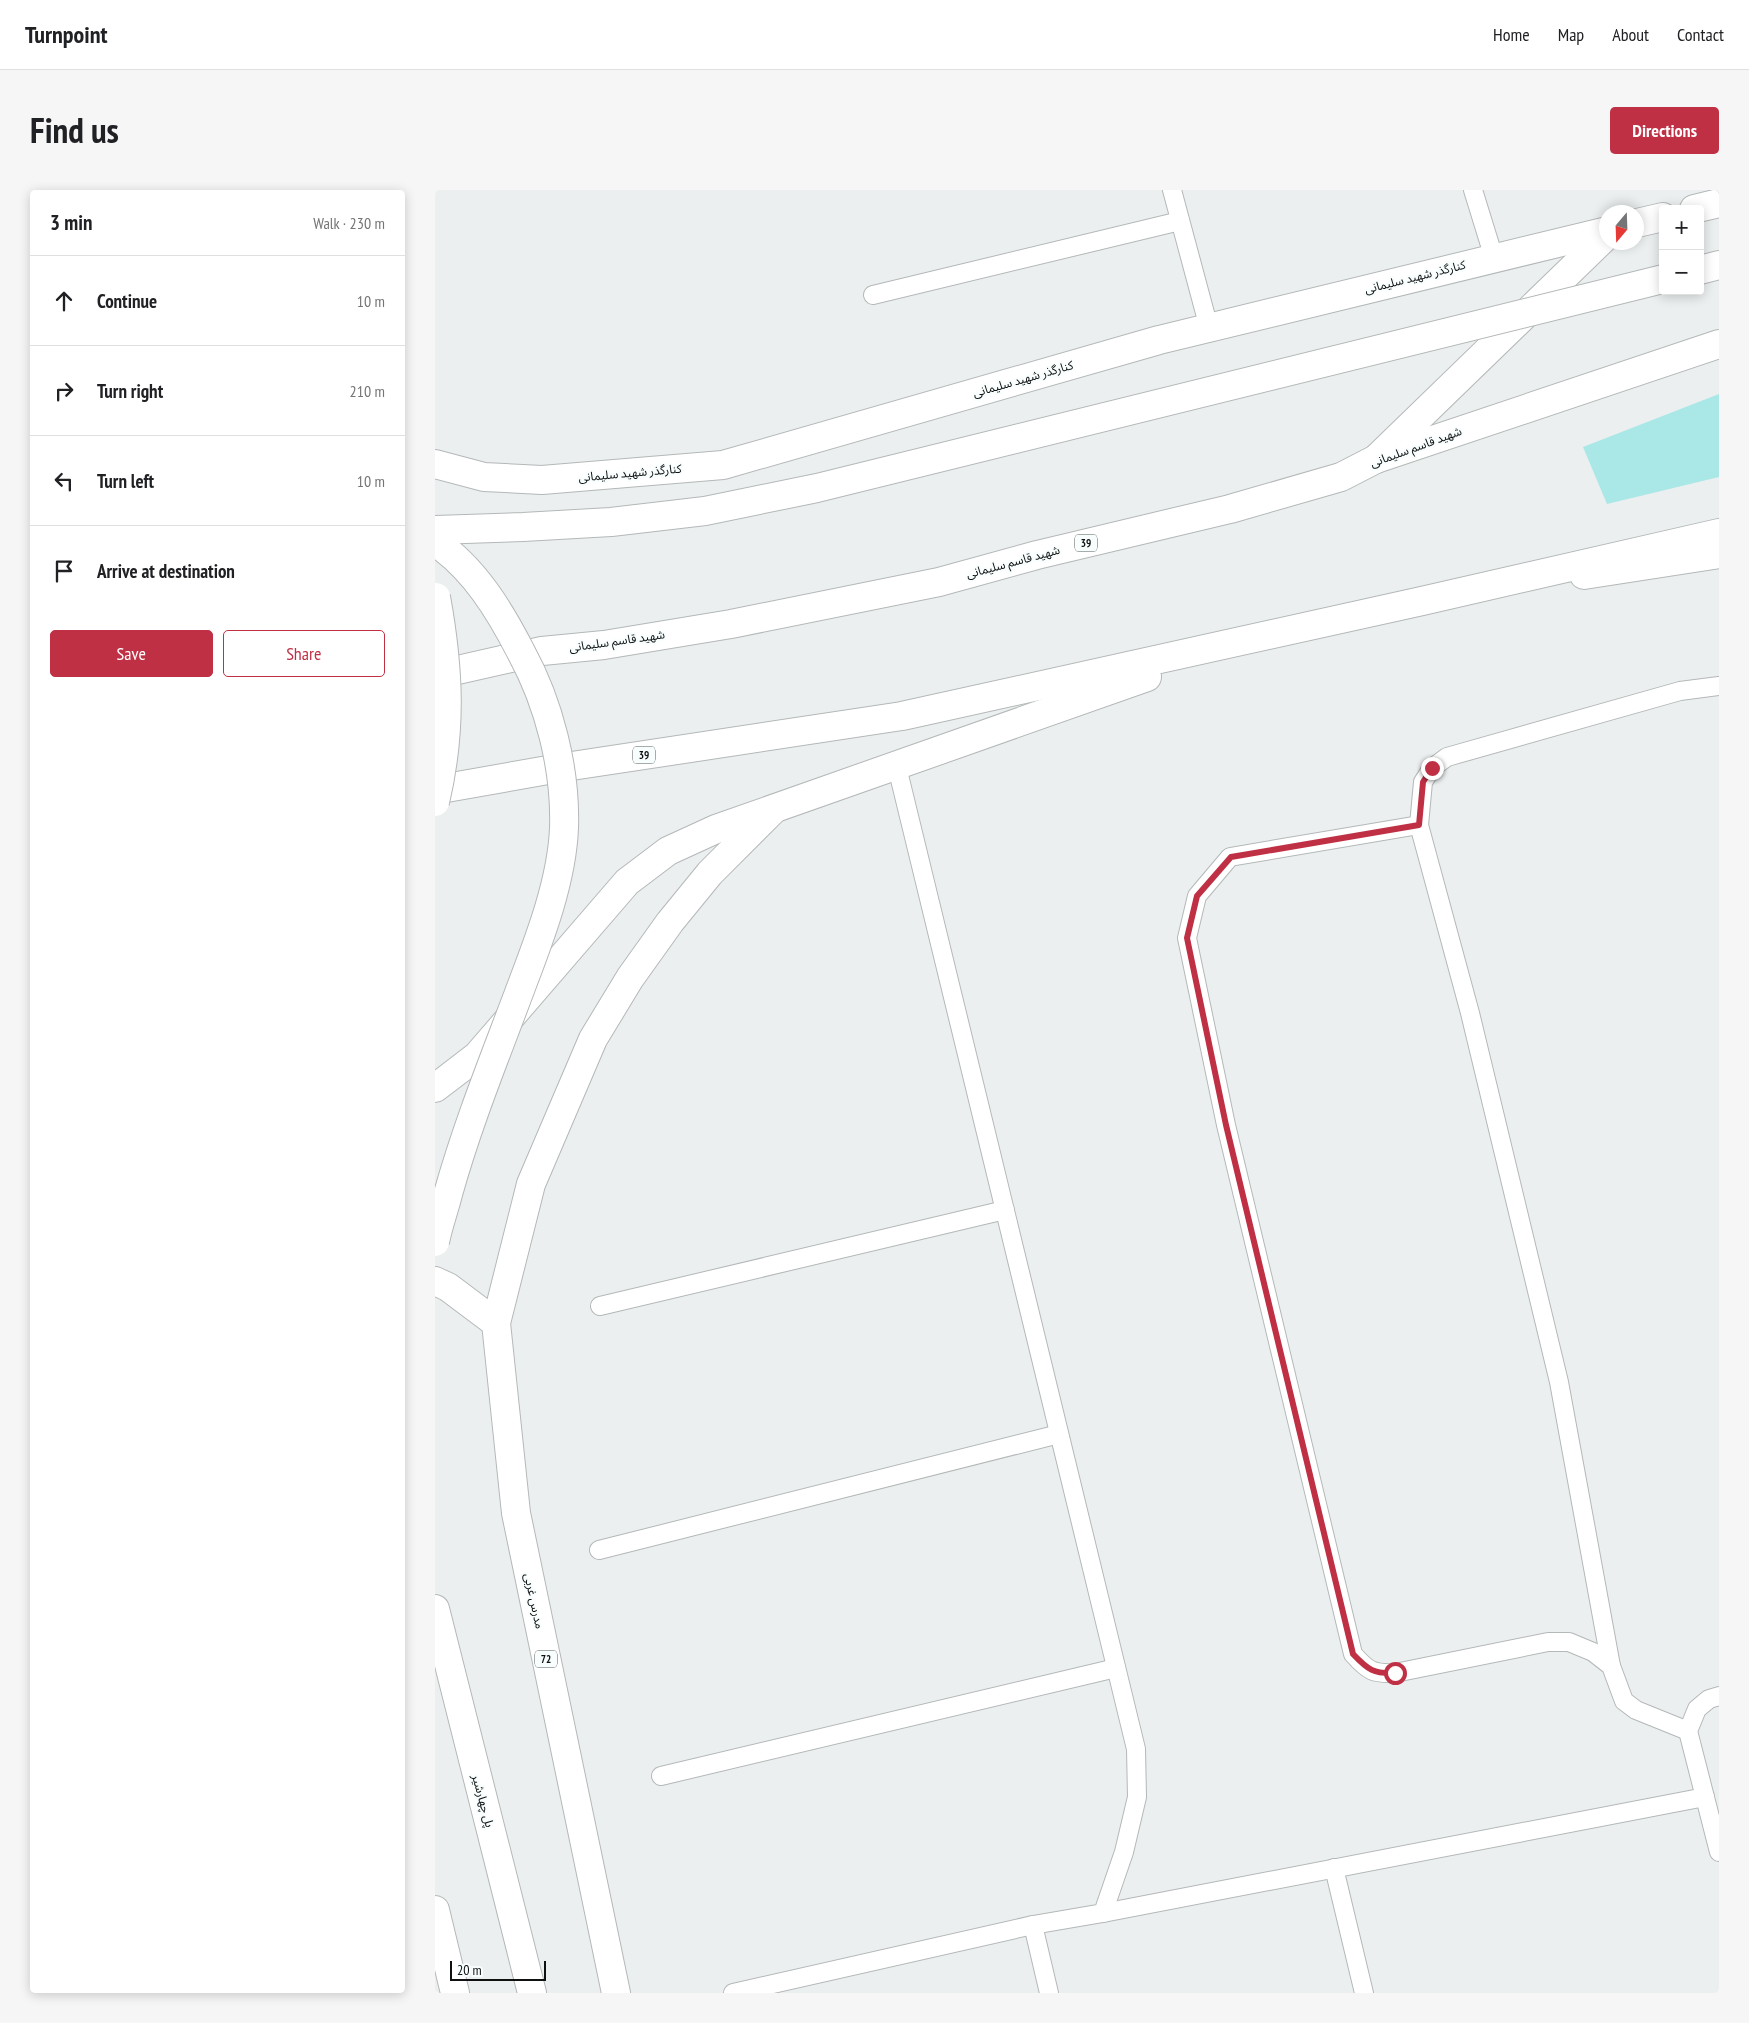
<!DOCTYPE html>
<html lang="en">
<head>
<meta charset="utf-8">
<style>
  body { margin:0; font-family:"PT Sans Narrow","Noto Sans Arabic",sans-serif; background:#f6f6f6; color:#202124 }
  .controls { position:absolute; right:15px; top:15px; display:grid; overflow:hidden; border-radius:5px; box-shadow:0 2px 12px #0003 }
  .controls button { width:45px; height:45px; display:grid; place-items:center; padding:0; border:0; border-bottom:1px solid #e0e0e0; background:#fff; color:#202124; font:25px sans-serif }
  .compass { position:absolute; left:1164px; top:15px; width:45px; height:45px; border-radius:50%; background:#fff; box-shadow:0 2px 12px #0003; rotate:199deg }
  .scale { position:absolute; left:15px; bottom:12px; width:96px; box-sizing:border-box; padding-left:5px; border:2px solid #0f1111; border-top:0; font-size:14px; line-height:18px; white-space:nowrap; color:#0f1111; -webkit-text-stroke:4px #f8fdfd; paint-order:stroke }
  .stop { position:absolute; width:15px; height:15px; margin:-11px; border:4px solid #c03045; border-radius:50%; background:#fff }
  .stop.end { background:#c03045; border-color:#fff; box-shadow:0 1px 5px #0008 }
  .list { margin:0; padding:0; list-style:none }
  h2 { display:flex; justify-content:space-between; align-items:center; height:65px; margin:0; padding:0 20px; font-size:21px }
  h2 small { font-size:16px; font-weight:400; color:#757577 }
  .list li { display:grid; grid-template-columns:32px 1fr auto; gap:15px; align-items:center; box-sizing:border-box; height:90px; padding:0 20px; border-top:1px solid #e0e0e0 }
  .list b { display:block; font-size:19px; white-space:nowrap }
  .list em { font-size:16px; font-style:normal; color:#757577 }
  .actions { display:flex; gap:10px; padding:15px 20px }
  .actions a { flex:1; padding:11px 0; border:1px solid #c03045; border-radius:5px; text-align:center; font-size:18px; color:#c03045 }
  .actions .main { background:#c03045; color:#fff }
  .icon { flex:none; width:28px; height:28px; fill:none; stroke:currentColor; stroke-width:2; stroke-linecap:round; stroke-linejoin:round }
  .map { position:relative; flex:none; width:1284px; height:1803px; overflow:hidden; border-radius:5px }
  header { display:flex; align-items:center; gap:30px; box-sizing:border-box; height:70px; padding:0 25px; background:#fff; border-bottom:1px solid #e0e0e0 }
  header strong { font-size:24px }
  nav { display:flex; gap:28px; margin-inline-start:auto; font-size:18px }
  .intro { display:flex; align-items:center; justify-content:space-between; box-sizing:border-box; height:120px; padding:0 30px }
  h1 { margin:0; font-size:35px }
  .button { padding:12px 22px; border-radius:5px; background:#c03045; color:#fff; font-size:18px; font-weight:700 }
  main { display:flex; gap:30px; padding:0 30px }
  aside { flex:1; background:#fff; border-radius:5px; box-shadow:0 2px 12px #0003 }
  .map>svg:first-child { display:block }
  .green { fill:#aae7e7 }
  .lines { fill:none; stroke-linecap:round; stroke-linejoin:round }
  .lane-casing { stroke:#b4b8b8; stroke-width:20 }
  .secondary-casing { stroke:#b4b8b8; stroke-width:30 }
  .highway-casing { stroke:#b4b8b8; stroke-width:30 }
  .lane { stroke:#fff; stroke-width:18 }
  .secondary { stroke:#fff; stroke-width:28 }
  .highway { stroke:#fff; stroke-width:28 }
  .highway-bridge-casing { stroke:#b4b8b8; stroke-width:30; stroke-linecap:butt }
  .highway-bridge { stroke:#fff; stroke-width:28 }
  .route { stroke:#c03045; stroke-width:6 }
  .labels { text-anchor:middle; stroke-width:4; stroke-linejoin:round; paint-order:stroke }
  .shield { fill:#f8fdfd; stroke:#555858; stroke-width:1 }
  .shield-label { font-size:11px; font-weight:bold; fill:#0f1111 }
  .street-label { font-size:12px; fill:#0f1111; stroke:#f8fdfd }
</style>
</head>
<body>
<header>
<strong>Turnpoint</strong>
<nav><a>Home</a><a>Map</a><a>About</a><a>Contact</a></nav>
</header>
<div class="intro"><h1>Find us</h1><a class="button">Directions</a></div>
<main>
<aside>
<h2>3 min<small>Walk · 230 m</small></h2>
<ul class="list">
<li><svg class="icon" aria-label="ahead" viewBox="0 0 24 24"><path d="M12 20V5M6 11l6-6 6 6"/></svg><div><b>Continue</b></div><em>10 m</em></li>
<li><svg class="icon" aria-label="right" viewBox="0 0 24 24"><path d="M7 20v-9h11M14 6l5 5-5 5"/></svg><div><b>Turn right</b></div><em>210 m</em></li>
<li><svg class="icon" aria-label="left" viewBox="0 0 24 24"><path d="M17 20v-9H6M10 6l-5 5 5 5"/></svg><div><b>Turn left</b></div><em>10 m</em></li>
<li><svg class="icon" aria-label="arrive" viewBox="0 0 24 24"><path d="M6 21V4h12l-3 4 3 4H6"/></svg><div><b>Arrive at destination</b></div></li>
</ul>
<div class="actions"><a class="main">Save</a><a>Share</a></div>
</aside>
<div class="map">
<svg width="1284" height="1803" viewBox="0 0 1284 1803">
  <rect width="100%" height="100%" fill="#ebefef"/>
  <path class="green" d="M1284 204V287L1172 314 1148 257Z"/>
  <g class="lines">
    <g class="lane-casing">
      <g id="lane">
        <path d="M737 0 774 138"/>
        <path d="M1038 0 1059 68"/>
        <path d="M438 105 745 31"/>
        <path d="M984 635 795 667 762 706 752 748 791 935 918 1464C933 1481 938 1484 960 1483L1113 1452H1134L1158 1462 1176 1476 1189 1511 1201 1520 1253 1541"/>
        <path d="M165 1116 570 1020"/>
        <path d="M164 1360 624 1244"/>
        <path d="M1176 1476 1124 1192 1035 823 984 635 988 592 997 578 1012 567 1245 501 1284 496"/>
        <path d="M1284 1506 1274 1509 1262 1519 1253 1541 1284 1662"/>
        <path d="M226 1586 681 1478"/>
        <path d="M899 1678 929 1803"/>
        <path d="M668 1723 1270 1607"/>
        <path d="M598 1735 614 1803"/>
        <path d="M298 1803 598 1735 668 1723 689 1662 702 1607 701 1559 462 577"/>
      </g>
    </g>
    <g class="secondary-casing">
      <g id="secondary">
        <path d="M1259 19 1284 13"/>
        <path d="M1202 33 1228 27"/>
        <path d="M941 269 1172 45"/>
        <path d="M0 274 49 287 107 290 288 275 724 150 1172 41"/>
        <path d="M1149 385 1284 364"/>
      </g>
    </g>
    <g class="highway-casing">
      <g id="highway">
        <path d="M1265 80 1284 75"/>
        <path d="M0 485 107 461 169 455 296 434 504 392 602 365 795 319 906 287 941 269 1284 154"/>
        <path d="M0 600 130 577 467 526 987 411 1284 343"/>
        <path d="M0 898 42 866 192 692 233 661 281 639 712 487"/>
        <path d="M0 1091 13 1097 61 1133"/>
        <path d="M0 1419 97 1803"/>
        <path d="M0 1720 20 1803"/>
        <path d="M181 1803 81 1323 61 1133 96 994 158 849 195 788 235 732 275 683 339 619"/>
      </g>
    </g>
    <use href="#lane" class="lane"/>
    <use href="#secondary" class="secondary"/>
    <use href="#highway" class="highway"/>
    <g class="highway-bridge-casing">
      <g id="highway-bridge">
        <path d="M0 340 88 337 176 332 270 321 382 298 1228 89"/>
        <path d="M0 352C39 378 65 421 86 462 114 513 131 579 129 638 127 689 106 745 88 792 62 862 33 932 13 1004 9 1020 3 1036 0 1052"/>
        <path d="M0 612C17 540 14 479 1 407"/>
      </g>
    </g>
    <use href="#highway-bridge" class="highway-bridge"/>
  </g>
  <g class="lines">
    <path class="route" d="M960 1483C939 1484 933 1480 918 1464L791 935 752 748 762 706 796 667 984 635 988 592 997 578"/>
  </g>
  <g class="labels">
    <g class="shield">
      <rect x="640" y="344.5" width="22" height="17" rx="4"/>
      <rect x="198" y="556.5" width="22" height="17" rx="4"/>
      <rect x="100" y="1460.5" width="22" height="17" rx="4"/>
    </g>
    <g class="shield-label">
      <text x="651" y="357">39</text>
      <text x="209" y="569">39</text>
      <text x="111" y="1473">72</text>
    </g>
    <g class="street-label">
      <text transform="translate(980 87) rotate(-14)" y="4">کنارگذر شهید سلیمانی</text>
      <text transform="translate(588 189) rotate(-16)" y="4">کنارگذر شهید سلیمانی</text>
      <text transform="translate(981 257) rotate(-20)" y="4">شهید قاسم سلیمانی</text>
      <text transform="translate(195 283) rotate(-5)" y="4">کنارگذر شهید سلیمانی</text>
      <text transform="translate(578 372) rotate(-15)" y="4">شهید قاسم سلیمانی</text>
      <text transform="translate(182 451) rotate(-8)" y="4">شهید قاسم سلیمانی</text>
      <text transform="translate(99 1411) rotate(78)" y="4">مدرس غربی</text>
      <text transform="translate(48 1611) rotate(75)" y="4">پل چهارشیر</text>
    </g>
  </g>
</svg>
<div class="controls">
<button>+</button>
<button>−</button>
</div>
<svg class="compass" viewBox="-18 -18 36 36"><path d="M0-13l5 13h-10z" fill="#e53935"/><path d="M0 13l5-13h-10z" fill="#757577"/></svg>
<div class="scale">20 m</div>
<div class="stop" style="left:960px;top:1483px"></div>
<div class="stop end" style="left:997px;top:578px"></div>
</div>
</main>
</body>
</html>
